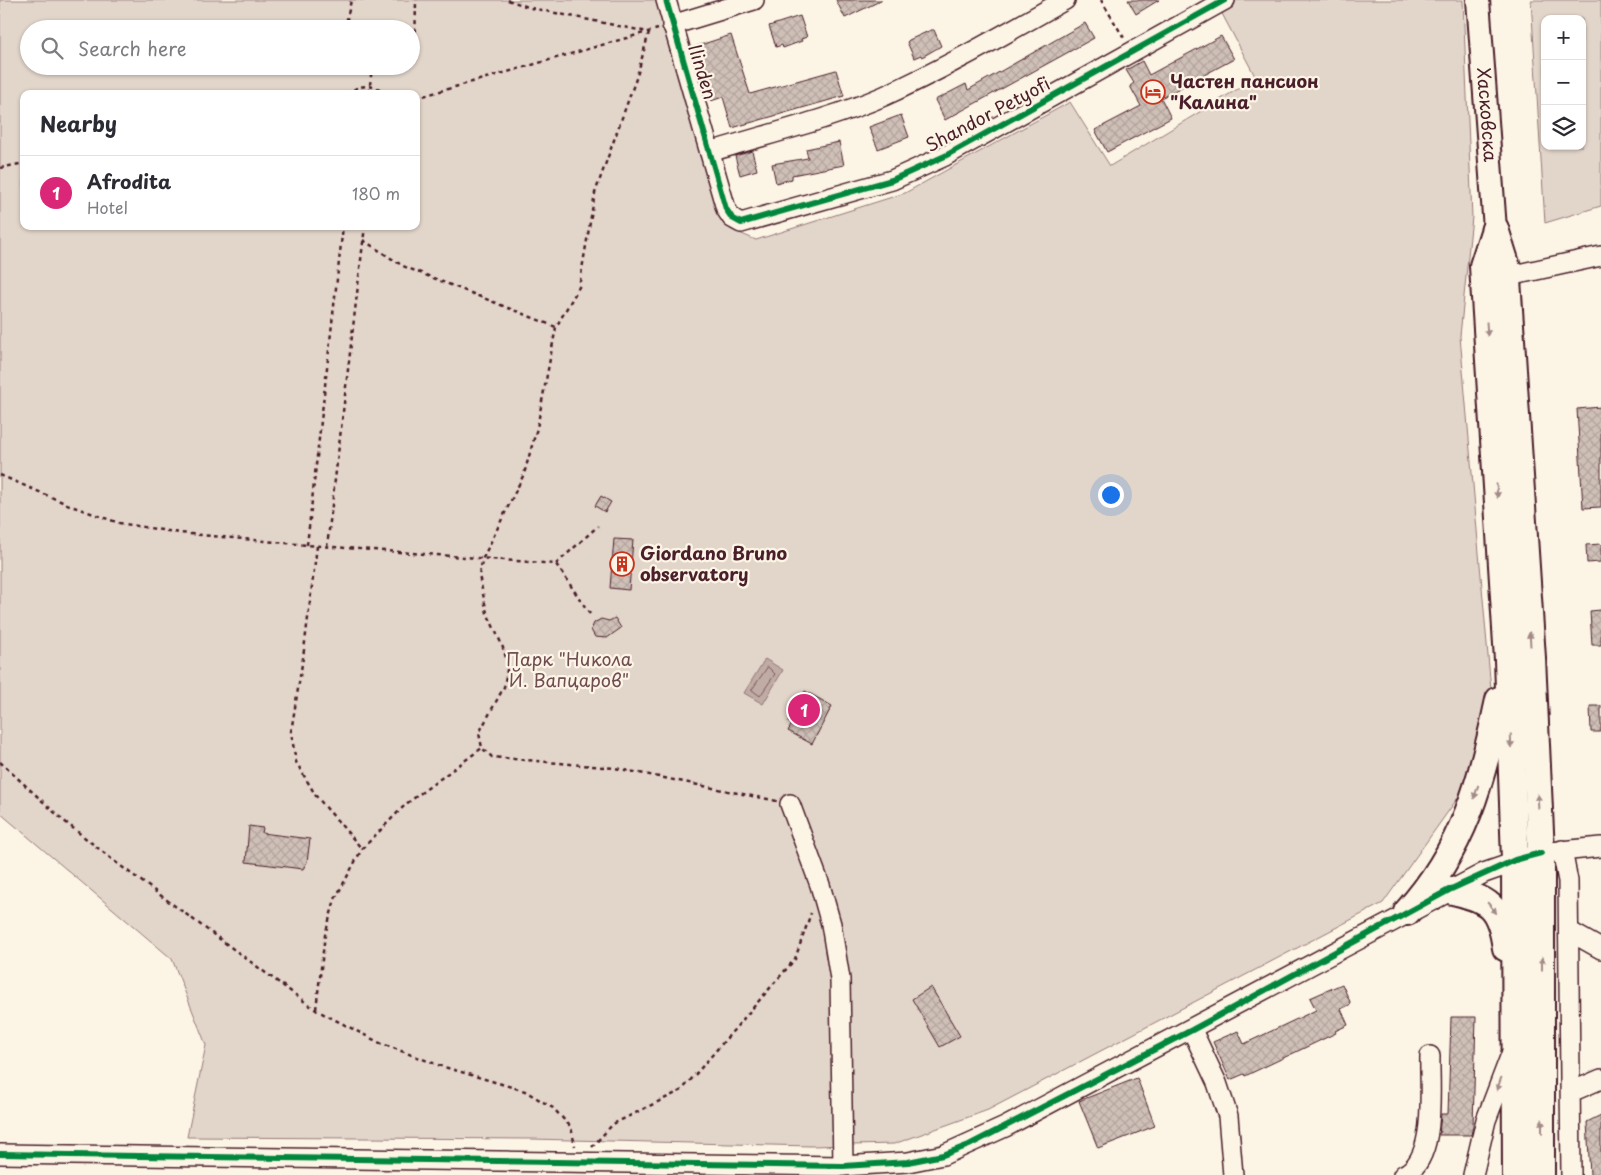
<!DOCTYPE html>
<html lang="en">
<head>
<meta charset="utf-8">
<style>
  body { margin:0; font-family:"Playpen Sans",sans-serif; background:#f7f7f7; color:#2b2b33 }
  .controls { position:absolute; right:15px; top:15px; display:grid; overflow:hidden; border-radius:10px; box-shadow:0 1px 4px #0004 }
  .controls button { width:45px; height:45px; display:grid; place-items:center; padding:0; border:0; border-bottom:1px solid #e1e1e2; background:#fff; color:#2b2b33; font:25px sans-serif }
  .you { position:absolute; left:1110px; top:494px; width:18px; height:18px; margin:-12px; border:4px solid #fff; border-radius:50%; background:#1a73e8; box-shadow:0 0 0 8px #1a73e833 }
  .badge { display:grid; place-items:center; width:32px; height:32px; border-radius:50%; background:#db2777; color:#fff; font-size:16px; font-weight:700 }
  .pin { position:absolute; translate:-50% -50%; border:2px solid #fff; box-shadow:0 1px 5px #0006 }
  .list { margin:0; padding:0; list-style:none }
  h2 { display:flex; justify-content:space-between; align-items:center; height:65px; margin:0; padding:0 20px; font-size:21px }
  h2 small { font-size:16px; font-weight:400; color:#7c7c81 }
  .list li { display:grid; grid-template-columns:32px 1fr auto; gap:15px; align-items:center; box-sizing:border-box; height:75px; padding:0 20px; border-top:1px solid #e1e1e2 }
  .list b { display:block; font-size:19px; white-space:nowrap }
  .list p { margin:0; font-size:16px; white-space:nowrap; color:#7c7c81 }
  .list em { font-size:16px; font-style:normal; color:#7c7c81 }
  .icon { flex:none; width:28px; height:28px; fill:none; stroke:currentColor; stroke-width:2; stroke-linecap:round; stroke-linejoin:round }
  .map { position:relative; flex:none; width:1601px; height:1175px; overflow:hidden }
  .search { position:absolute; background:#fff; box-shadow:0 1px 4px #0004; left:20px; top:20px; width:400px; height:55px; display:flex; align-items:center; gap:12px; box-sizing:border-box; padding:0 18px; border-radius:28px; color:#7c7c81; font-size:19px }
  .panel { position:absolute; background:#fff; box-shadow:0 1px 4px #0004; left:20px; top:90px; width:400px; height:140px; border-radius:10px }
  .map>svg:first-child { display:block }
  .park { fill:#e2d5ca; stroke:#967a7a; fill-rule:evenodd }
  .water { fill:#c0aca5; stroke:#917474 }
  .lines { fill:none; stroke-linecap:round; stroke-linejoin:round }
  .shore { stroke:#79575c; stroke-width:1 }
  .building { fill:url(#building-cross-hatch); stroke:#4a1f2b }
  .minor-casing { stroke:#4a1f2b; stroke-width:22 }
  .major-casing { stroke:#4a1f2b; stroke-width:26 }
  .highway-casing { stroke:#4a1f2b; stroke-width:30 }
  .path { stroke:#4a1f2b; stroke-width:2.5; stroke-dasharray:4 4; stroke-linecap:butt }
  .minor { stroke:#fcf5e5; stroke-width:19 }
  .major { stroke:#fcf5e5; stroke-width:22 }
  .highway { stroke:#fcf5e5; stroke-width:26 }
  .cycleway-casing { stroke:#fcf5e5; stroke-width:9 }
  .cycleway { stroke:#00873e; stroke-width:6 }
  .oneway { fill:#a38a88 }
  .labels { text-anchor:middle; stroke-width:4.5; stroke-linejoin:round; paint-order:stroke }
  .street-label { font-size:18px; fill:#4a1f2b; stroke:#fcf5e5 }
  .poi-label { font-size:18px; font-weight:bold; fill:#4a1f2b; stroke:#fcf5e5; text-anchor:start }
  .park-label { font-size:18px; fill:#704c53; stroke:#fcf5e5 }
</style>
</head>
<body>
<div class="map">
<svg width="1601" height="1175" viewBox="0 0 1601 1175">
  <defs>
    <pattern id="building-cross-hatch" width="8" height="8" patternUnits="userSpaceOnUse" patternTransform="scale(1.25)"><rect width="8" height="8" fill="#cfc0b7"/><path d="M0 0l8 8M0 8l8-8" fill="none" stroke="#b3a59e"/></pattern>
  </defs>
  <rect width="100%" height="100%" fill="#fcf5e5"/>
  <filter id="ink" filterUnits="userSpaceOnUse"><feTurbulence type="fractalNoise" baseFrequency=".02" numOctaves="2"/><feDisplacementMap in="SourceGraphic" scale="10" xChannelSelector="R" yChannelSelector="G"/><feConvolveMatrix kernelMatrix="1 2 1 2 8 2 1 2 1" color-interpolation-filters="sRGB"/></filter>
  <g filter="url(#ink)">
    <g class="park">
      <path d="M0 0H658L718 209 730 229 756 240 905 193 1070 102 1110 166 1256 78 1219 8 1233 0H1463L1472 217 1460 336 1491 690 1467 785 1383 903 988 1110 894 1144 811 1146 531 1139 187 1137 206 1045 172 959 0 813ZM29 29H411V66H29ZM24 94H416V226H24Z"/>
      <path d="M1531 0H1601V206L1545 223ZM1545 19H1582V146H1545Z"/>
    </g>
    <path class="water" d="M765 659 783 670 763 704 744 693Z"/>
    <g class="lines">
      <path class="shore" d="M768 667 775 674 760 696 752 690Z"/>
    </g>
    <g class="building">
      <path d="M836 0H882L845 18Z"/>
      <path d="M1128 0H1159L1136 14Z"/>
      <path d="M800 16 807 37 801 39 802 41 783 48 782 45 776 47 769 26Z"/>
      <path d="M1085 23 1094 38 945 120 935 100 966 84 968 90Z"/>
      <path d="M931 30H934L941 46 922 57 921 55 914 58 907 42 909 40Z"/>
      <path d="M731 35 750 94 836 70 844 96 732 128 723 97 711 101 694 47Z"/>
      <path d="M1221 36 1234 59 1161 98 1171 118 1107 152 1095 130 1141 106 1130 86 1134 83 1126 70 1142 61 1149 75Z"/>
      <path d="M901 115 909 137 878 149 869 127Z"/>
      <path d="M839 142 844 165 792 175V179L776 183 772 164 808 158 806 149Z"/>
      <path d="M752 151 757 170 740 175 735 156Z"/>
      <path d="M1601 407V507L1583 508 1577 409Z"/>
      <path d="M601 496 611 502 605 512 595 506Z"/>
      <path d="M614 539 633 540 629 590 610 588Z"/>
      <path d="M1601 544V562L1587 563 1586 545Z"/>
      <path d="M1601 610V645H1592L1590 611Z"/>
      <path d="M615 618 621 628 607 638 595 637 591 630 594 623 601 619 609 621Z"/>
      <path d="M805 691 832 706 812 744 788 731 792 724 788 722Z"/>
      <path d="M1590 706H1601V732H1591Z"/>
      <path d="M249 826 263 828 262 833 310 839 307 862 303 869 246 862Z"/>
      <path d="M1342 984 1351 1004 1341 1009 1348 1025 1335 1031 1336 1033 1245 1076 1244 1074 1230 1080 1213 1042 1238 1031 1244 1044 1316 1010 1310 998Z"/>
      <path d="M931 987 960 1036 940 1047 912 999Z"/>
      <path d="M1451 1017H1476L1473 1126 1471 1135H1439L1441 1114H1448Z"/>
      <path d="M1137 1078 1155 1126 1098 1148 1079 1101Z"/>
      <path d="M1601 1115V1175H1590L1587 1122Z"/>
    </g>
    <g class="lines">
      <g class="minor-casing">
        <g id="minor">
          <path d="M666 0 726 209 732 218 741 223 892 180 945 156 1225 0"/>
          <path d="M672 25 754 0"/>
          <path d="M710 152C768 134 828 120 884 96 946 68 1006 33 1065 0"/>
          <path d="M1495 279 1601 256"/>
          <path d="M790 804 820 885 831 924 840 979 843 1166"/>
          <path d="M1562 850 1568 881 1571 1175"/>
          <path d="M1569 931 1601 949"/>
          <path d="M1192 1030 1217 1083 1228 1116 1233 1175"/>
          <path d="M1571 1092 1601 1079"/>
          <path d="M0 1154 843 1166 908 1162 943 1155 1005 1127 1484 873 1541 853 1601 847"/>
          <path d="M1403 1175C1438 1160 1429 1088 1430 1056"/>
          <path d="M1473 1175 1486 1120 1512 1052"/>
        </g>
      </g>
      <g class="major-casing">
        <g id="major">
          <path id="s1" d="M1478 0 1495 229"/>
        </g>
      </g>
      <g class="highway-casing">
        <g id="highway">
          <path d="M1495 229 1506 264 1532 658 1541 853V1175"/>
          <path d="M1495 229 1483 266 1508 660 1515 860 1516 1175"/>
          <path d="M1449 890C1489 899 1500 905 1506 948"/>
          <path d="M1407 912C1464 849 1482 781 1499 700"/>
        </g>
      </g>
      <g class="path">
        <path d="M508 0 531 8 648 32"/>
        <path d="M1101 0 1124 38"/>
        <path d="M345 29 351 0"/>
        <path d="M649 32 637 76 595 193 579 287 556 327 537 428 524 474 483 558 479 575 487 613 502 645 508 664 504 687 479 733 482 748 492 757 615 768 777 801"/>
        <path d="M411 51 415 52 416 0"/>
        <path d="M370 85 372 66"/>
        <path d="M347 94C360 83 375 84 388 94"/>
        <path d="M416 98 658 29"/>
        <path d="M0 168 24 163"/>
        <path d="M363 240 403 266 556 327"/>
        <path d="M0 475 74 507 119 523 180 533 307 545 556 564 592 617"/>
        <path d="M307 545 343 226"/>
        <path d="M317 546 303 658 291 732 296 762 316 796 362 849 406 804 482 748"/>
        <path d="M327 547 365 226"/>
        <path d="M556 564 598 526"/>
        <path d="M0 762 64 821 114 861 316 1010 380 1043 441 1066 525 1091 553 1108 571 1127 575 1146"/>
        <path d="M316 1009 325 935 335 899 362 849"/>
        <path d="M592 1147 613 1124 682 1090 795 959 811 913"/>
      </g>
      <use href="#minor" class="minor"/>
      <use href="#major" class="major"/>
      <use href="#highway" class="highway"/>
      <g class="cycleway-casing">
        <g id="cycleway">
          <path d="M666 0 726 209 732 218 741 223 892 180 945 156 1225 0"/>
          <path d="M0 1154 843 1166 908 1162 943 1155 969 1145 1192 1030 1449 890 1515 860 1541 853"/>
        </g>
      </g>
      <use href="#cycleway" class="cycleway"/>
    </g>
    <defs><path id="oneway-solid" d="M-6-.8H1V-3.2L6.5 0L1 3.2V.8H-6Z" transform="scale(1.25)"/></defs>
    <g class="oneway">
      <use href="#oneway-solid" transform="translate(1487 329) rotate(86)"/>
      <use href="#oneway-solid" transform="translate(1497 491) rotate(86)"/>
      <use href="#oneway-solid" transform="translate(1530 639) rotate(-94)"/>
      <use href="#oneway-solid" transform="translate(1511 741) rotate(88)"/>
      <use href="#oneway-solid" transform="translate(1476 792) rotate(108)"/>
      <use href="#oneway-solid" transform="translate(1538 801) rotate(-93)"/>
      <use href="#oneway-solid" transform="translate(1492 908) rotate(50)"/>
      <use href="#oneway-solid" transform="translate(1542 964) rotate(-90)"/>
      <use href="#oneway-solid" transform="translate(1499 1084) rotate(110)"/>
      <use href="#oneway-solid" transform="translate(1542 1126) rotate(-90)"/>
    </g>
  </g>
  <defs>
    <g id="hotel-ring" transform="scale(1.25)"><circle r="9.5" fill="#fcf5e5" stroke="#c8321e" stroke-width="1.5"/><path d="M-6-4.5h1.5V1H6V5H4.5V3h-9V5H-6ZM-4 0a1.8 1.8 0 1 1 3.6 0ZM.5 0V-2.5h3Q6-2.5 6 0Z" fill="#c8321e"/></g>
    <g id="building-ring" transform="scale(1.25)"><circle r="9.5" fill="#fcf5e5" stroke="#c8321e" stroke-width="1.5"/><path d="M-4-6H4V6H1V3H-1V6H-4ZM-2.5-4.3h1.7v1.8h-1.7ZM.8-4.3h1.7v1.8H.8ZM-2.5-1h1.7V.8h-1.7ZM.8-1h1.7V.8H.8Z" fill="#c8321e"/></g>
  </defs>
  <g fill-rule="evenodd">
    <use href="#hotel-ring" x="1153" y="92"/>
    <use href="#building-ring" x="622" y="564"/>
  </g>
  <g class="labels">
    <g class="street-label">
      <text transform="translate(702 72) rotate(73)" y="6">Ilinden</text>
      <text dy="6" stroke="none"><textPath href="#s1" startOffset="115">Хасковска</textPath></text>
      <text transform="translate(988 115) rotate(-28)" y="6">Shandor Petyofi</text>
    </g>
    <g class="poi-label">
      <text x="1170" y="88">Частен пансион<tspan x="1170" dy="21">"Калина"</tspan></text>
      <text x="640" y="560">Giordano Bruno<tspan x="640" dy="21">observatory</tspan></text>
    </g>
    <g class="park-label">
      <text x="569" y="666">Парк "Никола<tspan x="569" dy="21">Й. Вапцаров"</tspan></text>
    </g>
  </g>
</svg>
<div class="controls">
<button>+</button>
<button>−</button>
<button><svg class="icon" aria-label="layers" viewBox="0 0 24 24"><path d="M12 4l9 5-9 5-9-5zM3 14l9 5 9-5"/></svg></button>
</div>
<div class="you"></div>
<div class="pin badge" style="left:804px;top:710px">1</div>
<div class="search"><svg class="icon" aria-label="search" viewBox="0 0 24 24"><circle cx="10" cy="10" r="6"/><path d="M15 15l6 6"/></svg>Search here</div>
<section class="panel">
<h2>Nearby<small></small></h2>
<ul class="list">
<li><span class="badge">1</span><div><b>Afrodita</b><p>Hotel</p></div><em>180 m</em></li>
</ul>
</section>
</div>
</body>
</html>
